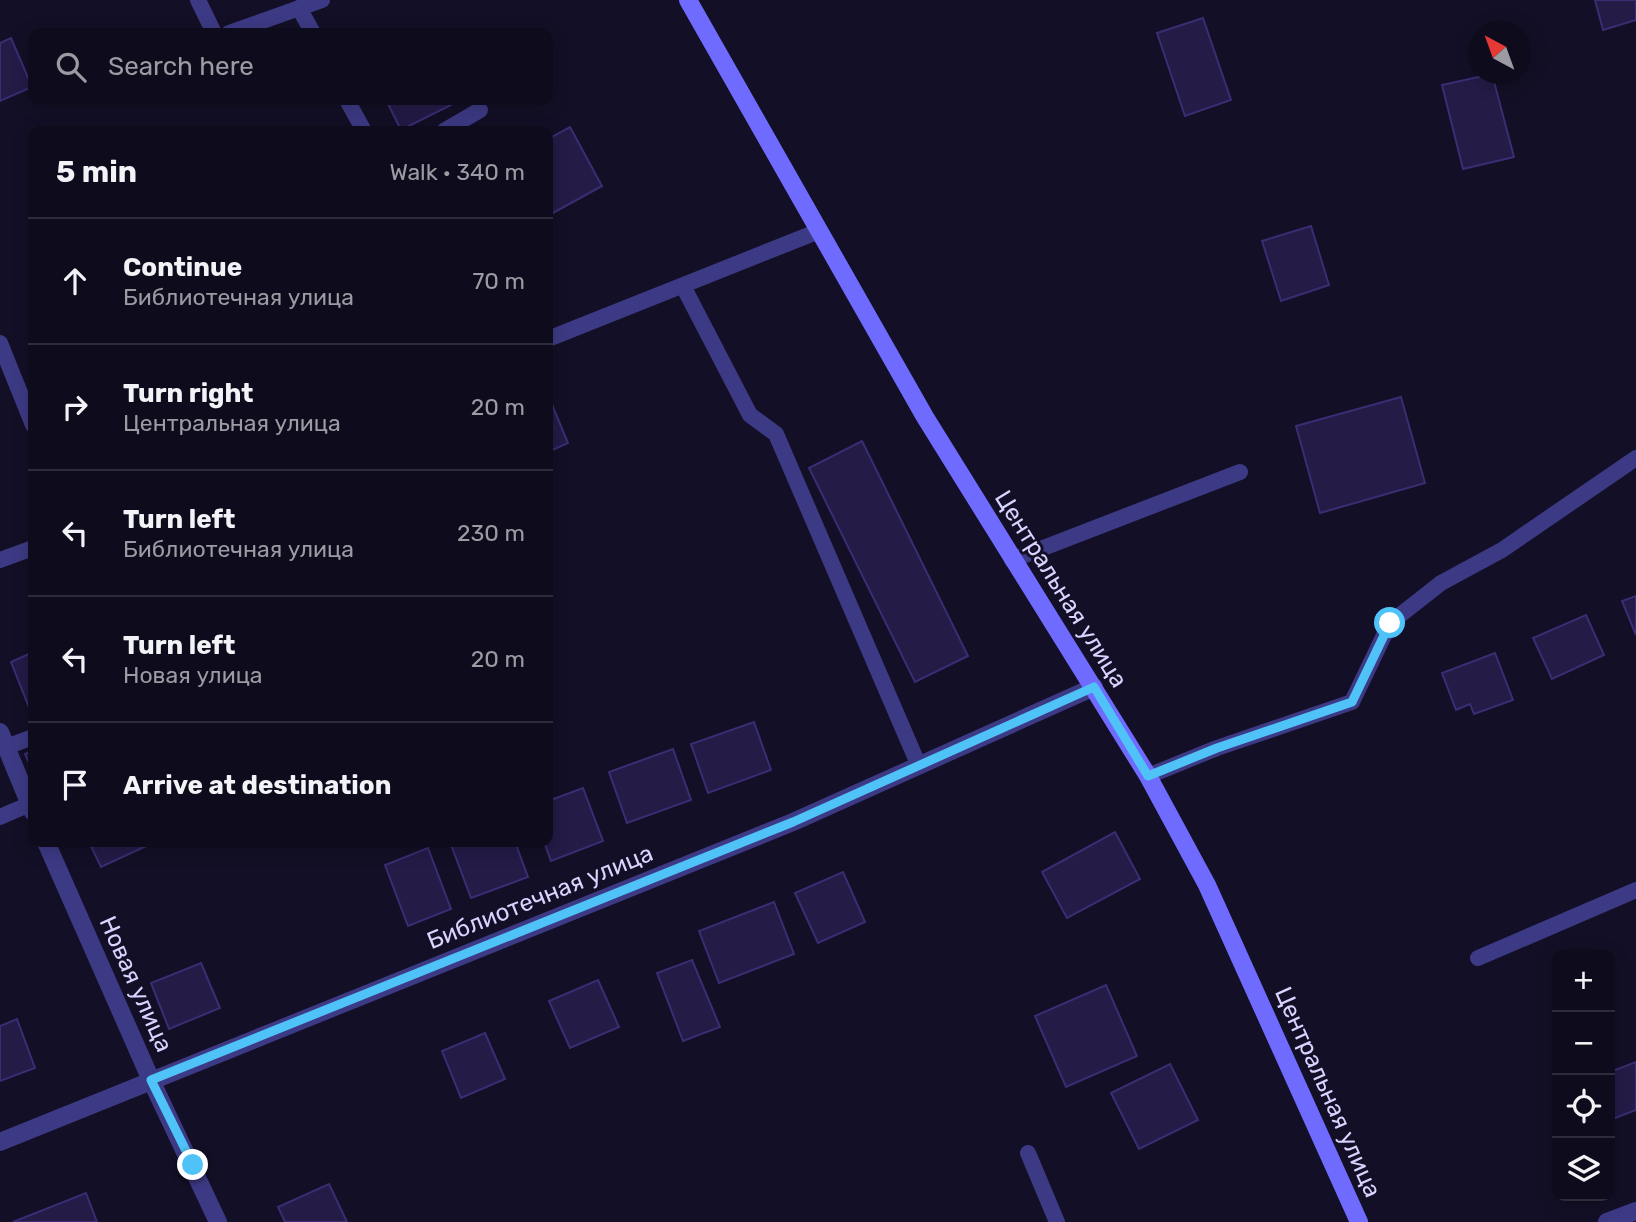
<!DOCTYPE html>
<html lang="en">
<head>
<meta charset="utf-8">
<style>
  body { margin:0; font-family:Rubik,sans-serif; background:#171425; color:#f1f3f6 }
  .controls { position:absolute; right:21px; bottom:21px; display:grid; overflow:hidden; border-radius:14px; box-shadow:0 4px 18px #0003 }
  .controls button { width:63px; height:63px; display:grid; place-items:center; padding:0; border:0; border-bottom:2px solid #2e2b3b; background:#0e0b1c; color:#f1f3f6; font:35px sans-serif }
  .compass { position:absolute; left:1468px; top:21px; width:63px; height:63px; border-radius:50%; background:#0e0b1c; box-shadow:0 4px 18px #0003; rotate:319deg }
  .stop { position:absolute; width:21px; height:21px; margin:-16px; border:5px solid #4fc3f7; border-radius:50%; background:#fff }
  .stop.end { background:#4fc3f7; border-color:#fff; box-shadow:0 2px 7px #0008 }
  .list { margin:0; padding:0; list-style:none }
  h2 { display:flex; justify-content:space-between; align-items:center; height:91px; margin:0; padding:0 28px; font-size:30px }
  h2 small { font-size:23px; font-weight:400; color:#9b9ba3 }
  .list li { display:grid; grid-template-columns:46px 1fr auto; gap:21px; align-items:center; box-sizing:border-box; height:126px; padding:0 28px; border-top:2px solid #2e2b3b }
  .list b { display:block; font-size:26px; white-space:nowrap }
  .list p { margin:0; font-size:23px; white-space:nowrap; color:#9b9ba3 }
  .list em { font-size:23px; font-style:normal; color:#9b9ba3 }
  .icon { flex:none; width:38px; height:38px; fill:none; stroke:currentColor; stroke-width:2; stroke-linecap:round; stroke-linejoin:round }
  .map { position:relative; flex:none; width:1636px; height:1222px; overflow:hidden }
  .search { position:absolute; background:#0e0b1c; box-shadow:0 4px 18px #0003; left:28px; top:28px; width:525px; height:77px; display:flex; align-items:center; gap:18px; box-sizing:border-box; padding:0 24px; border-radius:14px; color:#9b9ba3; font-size:26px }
  .panel { position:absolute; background:#0e0b1c; box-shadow:0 4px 18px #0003; left:28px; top:126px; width:525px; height:721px; border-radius:14px }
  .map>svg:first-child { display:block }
  .building { fill:#241b47; stroke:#3b2d73; stroke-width:2 }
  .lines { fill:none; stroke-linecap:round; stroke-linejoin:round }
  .lane { stroke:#3d3a85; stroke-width:16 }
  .street { stroke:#3d3a85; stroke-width:18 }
  .secondary { stroke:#6f6bff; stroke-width:18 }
  .route { stroke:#4fc3f7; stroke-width:9 }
  .labels { text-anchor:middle; stroke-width:6; stroke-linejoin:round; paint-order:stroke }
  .street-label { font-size:24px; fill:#d9d4ff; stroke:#130f26 }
</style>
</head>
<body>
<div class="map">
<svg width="1636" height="1222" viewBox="0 0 1636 1222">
  <rect width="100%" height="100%" fill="#130f26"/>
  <g class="building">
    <path d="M1595 0H1636V20L1603 30Z"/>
    <path d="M1203 18 1231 100 1185 116 1157 33Z"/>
    <path d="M11 38 32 87 0 101V43Z"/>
    <path d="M1492 74 1514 157 1463 169 1442 85Z"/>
    <path d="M386 100H449L451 105 401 130Z"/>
    <path d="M570 127 602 186 551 214 548 208V139Z"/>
    <path d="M1311 226 1329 285 1281 301 1262 241Z"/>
    <path d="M548 395 568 443 548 452Z"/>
    <path d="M1401 397 1425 483 1320 513 1296 426Z"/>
    <path d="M862 441 968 656 915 682 809 468Z"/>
    <path d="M1636 596V635L1622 601Z"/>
    <path d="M1586 615 1604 655 1552 679 1533 638Z"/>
    <path d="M33 652V715H32L11 662Z"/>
    <path d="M1495 653 1513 700 1474 714 1470 704 1456 710 1442 673Z"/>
    <path d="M754 722 771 770 708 793 691 744Z"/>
    <path d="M673 749 691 800 627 823 609 772Z"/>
    <path d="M33 750V772L25 754Z"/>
    <path d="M583 788 603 841 551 861 544 842H548V801Z"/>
    <path d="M1115 832 1140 879 1067 918 1042 872Z"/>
    <path d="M89 842H155L101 867Z"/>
    <path d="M450 842H515L528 877 471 898Z"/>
    <path d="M428 848 451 909 408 926 385 865Z"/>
    <path d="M843 872 865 922 818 943 795 893Z"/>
    <path d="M774 902 794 954 719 983 699 931Z"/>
    <path d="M692 960 720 1027 683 1041 657 973Z"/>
    <path d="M201 963 220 1008 169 1029 151 983Z"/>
    <path d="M598 980 619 1027 570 1048 549 1001Z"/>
    <path d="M1106 985 1137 1056 1066 1087 1035 1016Z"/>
    <path d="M17 1019 35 1068 0 1081V1026Z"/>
    <path d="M485 1033 505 1079 461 1098 442 1051Z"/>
    <path d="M1636 1062V1110L1610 1120V1072Z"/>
    <path d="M1170 1064 1198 1120 1139 1149 1111 1093Z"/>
    <path d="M329 1184 347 1222H285L278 1207Z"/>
    <path d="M86 1193 97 1222H13Z"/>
  </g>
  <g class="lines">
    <g class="lane">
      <path d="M198 0 214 33"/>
      <path d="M299 8 313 33"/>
      <path d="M229 33 322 0"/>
      <path d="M347 100 364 131"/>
      <path d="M444 131 480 110"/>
      <path d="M683 286 750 415 776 434 919 766"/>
      <path d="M548 339 819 231"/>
      <path d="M0 343 33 425"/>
      <path d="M0 560 33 548"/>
      <path d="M1012 560 1240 472"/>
      <path d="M6 747 33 737"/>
      <path d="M1148 776 1217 748 1352 702 1390 623 1441 583 1502 550 1636 458"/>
      <path d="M0 817 30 804"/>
      <path d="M1478 958 1636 890"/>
      <path d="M1028 1153 1057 1222"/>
    </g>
    <g class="street">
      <path d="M0 732 33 812"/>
      <path d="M46 842 151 1080 218 1222"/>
      <path d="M0 1142 793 822 1094 687"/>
      <path d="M1607 1222 1636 1211"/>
    </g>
    <path class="secondary" d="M688 0 925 417 1148 776 1207 885 1359 1222"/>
  </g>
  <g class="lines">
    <path class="route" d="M193 1165 151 1080 793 822 1094 687 1148 776 1217 748 1352 702 1390 623"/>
  </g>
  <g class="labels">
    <g class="street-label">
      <text transform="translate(1061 589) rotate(58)" y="8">Центральная улица</text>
      <text transform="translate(540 897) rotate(-22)" y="8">Библиотечная улица</text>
      <text transform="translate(136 984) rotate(66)" y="8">Новая улица</text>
      <text transform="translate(1328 1092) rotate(66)" y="8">Центральная улица</text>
    </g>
  </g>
</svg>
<div class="controls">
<button>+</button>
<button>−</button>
<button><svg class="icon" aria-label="locate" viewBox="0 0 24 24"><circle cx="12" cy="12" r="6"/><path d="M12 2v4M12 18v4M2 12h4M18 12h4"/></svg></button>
<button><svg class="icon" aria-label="layers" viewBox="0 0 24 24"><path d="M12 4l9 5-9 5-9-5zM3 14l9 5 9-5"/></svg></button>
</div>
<svg class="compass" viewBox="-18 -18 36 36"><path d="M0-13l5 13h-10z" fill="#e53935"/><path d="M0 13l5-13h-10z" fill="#9b9ba3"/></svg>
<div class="stop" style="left:1390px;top:623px"></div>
<div class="stop end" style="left:193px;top:1165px"></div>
<div class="search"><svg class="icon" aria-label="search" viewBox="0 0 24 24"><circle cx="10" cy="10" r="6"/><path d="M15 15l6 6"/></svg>Search here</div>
<section class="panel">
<h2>5 min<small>Walk · 340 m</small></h2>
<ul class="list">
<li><svg class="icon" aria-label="ahead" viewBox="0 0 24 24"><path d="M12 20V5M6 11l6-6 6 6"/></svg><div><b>Continue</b><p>Библиотечная улица</p></div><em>70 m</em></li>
<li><svg class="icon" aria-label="right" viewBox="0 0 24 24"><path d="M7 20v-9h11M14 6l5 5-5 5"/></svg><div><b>Turn right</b><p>Центральная улица</p></div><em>20 m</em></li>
<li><svg class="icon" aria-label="left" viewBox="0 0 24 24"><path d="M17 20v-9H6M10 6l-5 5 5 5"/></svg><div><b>Turn left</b><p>Библиотечная улица</p></div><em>230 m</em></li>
<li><svg class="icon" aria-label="left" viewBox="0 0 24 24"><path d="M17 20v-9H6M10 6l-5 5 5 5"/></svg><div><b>Turn left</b><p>Новая улица</p></div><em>20 m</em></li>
<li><svg class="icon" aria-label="arrive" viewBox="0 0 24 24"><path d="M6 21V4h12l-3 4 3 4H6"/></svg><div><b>Arrive at destination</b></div></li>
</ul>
</section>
</div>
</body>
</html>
